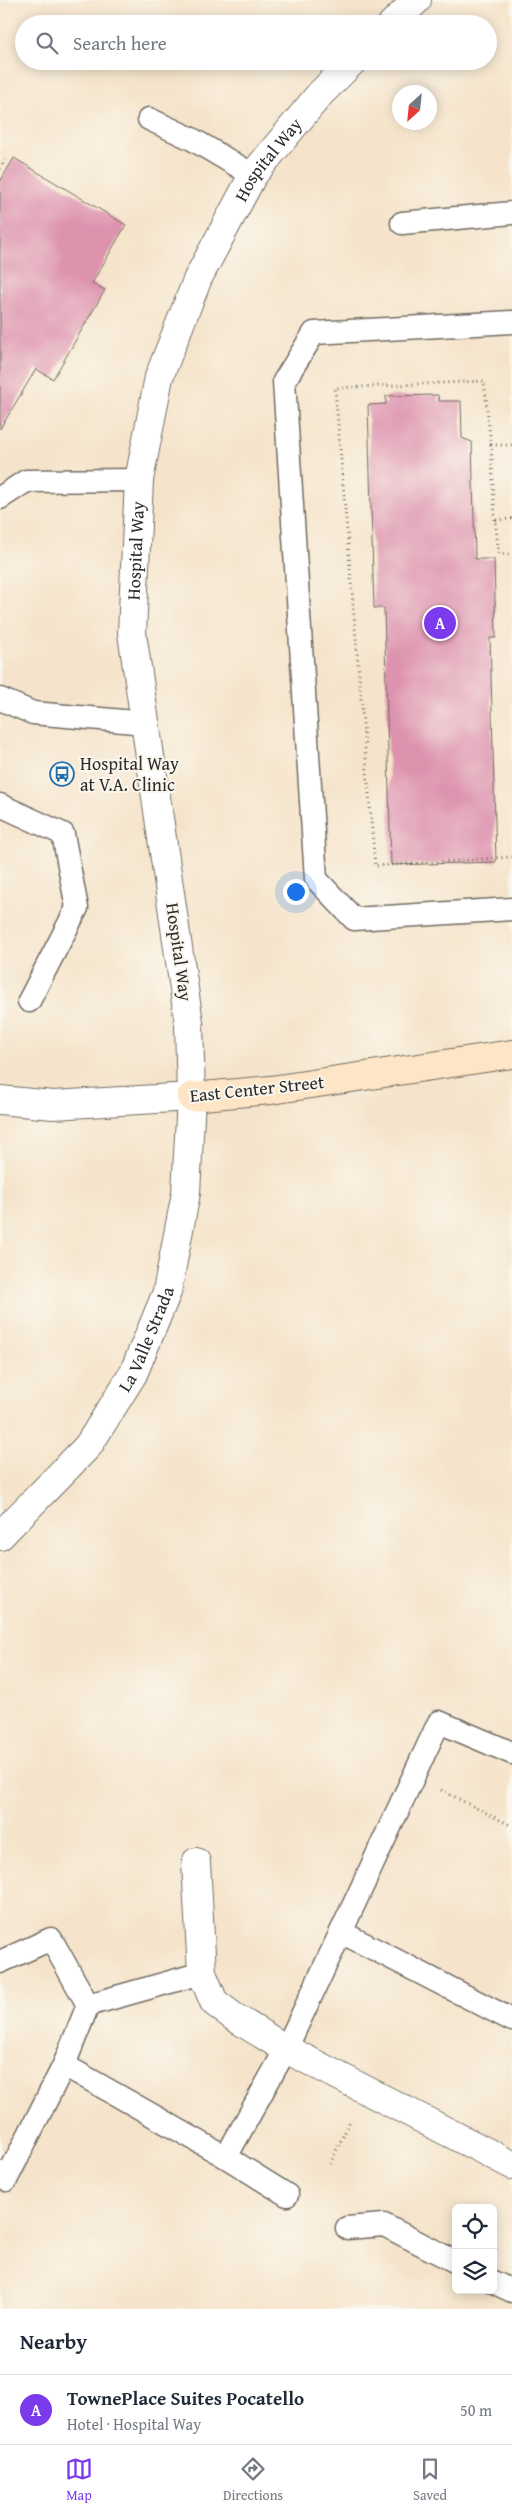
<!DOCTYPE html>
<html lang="en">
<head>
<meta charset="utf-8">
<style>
  body { margin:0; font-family:"Gentium Book Plus",serif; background:#f6f6f7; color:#1f2937 }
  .controls { position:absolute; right:15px; bottom:15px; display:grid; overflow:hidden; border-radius:8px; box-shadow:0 2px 12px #0003 }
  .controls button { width:45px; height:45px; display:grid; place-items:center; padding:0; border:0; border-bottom:1px solid #e0e1e3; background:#fff; color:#1f2937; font:25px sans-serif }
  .compass { position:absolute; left:392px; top:85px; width:45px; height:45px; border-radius:50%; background:#fff; box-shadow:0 2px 12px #0003; rotate:207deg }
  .you { position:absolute; left:295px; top:891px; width:18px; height:18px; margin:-12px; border:4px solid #fff; border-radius:50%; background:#1a73e8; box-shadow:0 0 0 8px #1a73e833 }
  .badge { display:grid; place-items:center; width:32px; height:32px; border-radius:50%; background:#7c3aed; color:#fff; font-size:16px; font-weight:700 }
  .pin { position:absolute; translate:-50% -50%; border:2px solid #fff; box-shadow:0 1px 5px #0006 }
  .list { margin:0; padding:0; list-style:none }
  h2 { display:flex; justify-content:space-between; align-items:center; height:65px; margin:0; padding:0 20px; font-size:21px }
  h2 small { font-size:16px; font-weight:400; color:#747a83 }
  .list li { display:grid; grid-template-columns:32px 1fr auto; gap:15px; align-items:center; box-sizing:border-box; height:70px; padding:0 20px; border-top:1px solid #e0e1e3 }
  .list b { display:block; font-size:19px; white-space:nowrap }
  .list p { margin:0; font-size:16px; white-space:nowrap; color:#747a83 }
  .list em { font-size:16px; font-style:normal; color:#747a83 }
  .icon { flex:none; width:28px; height:28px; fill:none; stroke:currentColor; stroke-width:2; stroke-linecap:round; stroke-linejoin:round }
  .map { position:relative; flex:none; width:512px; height:2309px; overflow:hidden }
  .search { position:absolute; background:#fff; box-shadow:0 2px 12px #0003; left:15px; right:15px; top:15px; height:55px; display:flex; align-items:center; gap:12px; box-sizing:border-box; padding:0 18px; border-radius:28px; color:#747a83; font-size:19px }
  .sheet { height:135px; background:#fff }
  nav { display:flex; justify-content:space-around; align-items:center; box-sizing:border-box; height:70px; border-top:1px solid #e0e1e3; background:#fff; font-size:14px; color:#747a83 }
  nav a { display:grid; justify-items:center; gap:2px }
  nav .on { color:#7c3aed }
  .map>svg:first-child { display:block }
  .building { fill:#dd92ae }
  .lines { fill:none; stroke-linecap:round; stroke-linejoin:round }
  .service-casing { stroke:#726c63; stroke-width:25 }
  .minor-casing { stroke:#726c63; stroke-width:30 }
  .tertiary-casing { stroke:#726c63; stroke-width:30 }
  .secondary-casing { stroke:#726c63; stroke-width:30 }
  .path { stroke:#726c63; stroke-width:3; stroke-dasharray:1 4; stroke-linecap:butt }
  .service { stroke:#fff; stroke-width:22 }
  .minor { stroke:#fff; stroke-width:28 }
  .tertiary { stroke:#fff; stroke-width:28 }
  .secondary { stroke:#fee5c5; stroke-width:28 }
  .labels { text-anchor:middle; stroke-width:4; stroke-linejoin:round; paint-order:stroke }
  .street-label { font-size:18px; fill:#2b2b2b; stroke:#fbf7ec }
  .poi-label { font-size:18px; fill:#2b2b2b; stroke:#fbf7ec; text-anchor:start }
</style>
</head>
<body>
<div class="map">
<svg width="512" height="2309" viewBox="0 0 512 2309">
  <rect width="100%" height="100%" fill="#fbf7ec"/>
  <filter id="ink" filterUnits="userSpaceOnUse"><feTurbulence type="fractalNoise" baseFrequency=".02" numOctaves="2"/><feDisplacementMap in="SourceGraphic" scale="10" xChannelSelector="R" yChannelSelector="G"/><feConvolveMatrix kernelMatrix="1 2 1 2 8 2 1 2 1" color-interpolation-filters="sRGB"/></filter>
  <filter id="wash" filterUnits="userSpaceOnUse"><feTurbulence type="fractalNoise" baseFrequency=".0096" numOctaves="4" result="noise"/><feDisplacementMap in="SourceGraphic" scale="20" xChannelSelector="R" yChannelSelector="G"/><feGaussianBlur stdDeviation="1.12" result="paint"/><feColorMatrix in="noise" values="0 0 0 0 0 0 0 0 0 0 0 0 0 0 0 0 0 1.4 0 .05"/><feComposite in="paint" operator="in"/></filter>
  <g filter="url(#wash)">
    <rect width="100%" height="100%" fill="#f5e4cb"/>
    <g id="blocks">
      <g class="building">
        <path d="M14 158 126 225 92 283 105 290 53 379 36 369 0 429V182Z"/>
        <path d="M438 395 439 401H461L462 438 472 442 475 559H494L496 638H490L496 862 391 865 384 608H374L368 405 386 404V396Z"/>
      </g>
    </g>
  </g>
  <g filter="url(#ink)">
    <use href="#blocks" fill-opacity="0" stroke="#726c63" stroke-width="1"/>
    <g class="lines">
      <g class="service-casing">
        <g id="service">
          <path d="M149 119 192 139 253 175"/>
          <path d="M402 223 512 213"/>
          <path d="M512 322 314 333 284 381 316 879 354 919 512 909"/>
          <path d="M0 498 26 481 139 480"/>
          <path d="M0 699 33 713 146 723"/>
          <path d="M0 805 63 834 77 908 29 1001"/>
          <path d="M341 1932 439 1722 512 1753"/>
          <path d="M0 1962 51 1939 88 2005 64 2065 6 2180 0 2173"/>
          <path d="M88 2005 202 1973"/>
          <path d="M64 2065 226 2157 286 2049 341 1932 512 2020"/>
          <path d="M226 2157 287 2195"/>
          <path d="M347 2228 384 2225 456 2262"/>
          <path d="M493 2282 512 2291"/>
        </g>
      </g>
      <g class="minor-casing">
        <g id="minor">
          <path id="s1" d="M0 1536 88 1446 133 1374 167 1292 186 1193 191 1097"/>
          <path d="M196 1862 202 1973 214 2002 234 2017 286 2049 512 2165"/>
        </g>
      </g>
      <g class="tertiary-casing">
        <g id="tertiary">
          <path d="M392 24 417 0"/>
          <path id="s2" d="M0 1100 53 1105 191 1097 189 1023 132 633 139 480 159 377 198 278 253 175 320 94 353 61"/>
        </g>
      </g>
      <g class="secondary-casing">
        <path id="secondary" d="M191 1097 271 1090 512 1054"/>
      </g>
      <g class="path">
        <path d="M0 169 5 160"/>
        <path d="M491 445 484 381 335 388 375 866 512 857"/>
        <path d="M512 519 495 520 499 554H512"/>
        <path d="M495 520 491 445H512"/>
        <path d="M441 1790 512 1826"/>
        <path d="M330 2164 350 2121"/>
      </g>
      <use href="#service" class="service"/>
      <use href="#minor" class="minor"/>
      <use href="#tertiary" class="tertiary"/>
      <use href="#secondary" class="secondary"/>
    </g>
  </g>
  <defs>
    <g id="bus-ring" transform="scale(1.25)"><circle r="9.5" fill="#fbf7ec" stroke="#1f6fb2" stroke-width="1.5"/><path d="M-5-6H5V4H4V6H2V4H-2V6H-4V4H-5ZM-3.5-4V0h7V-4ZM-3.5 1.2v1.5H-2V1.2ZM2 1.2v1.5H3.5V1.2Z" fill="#1f6fb2"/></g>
  </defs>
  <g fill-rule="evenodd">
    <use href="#bus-ring" x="62" y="774"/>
  </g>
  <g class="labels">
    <g class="street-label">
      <text dy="6" stroke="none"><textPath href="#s2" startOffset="1162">Hospital Way</textPath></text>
      <text dy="6" stroke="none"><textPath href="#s2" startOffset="742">Hospital Way</textPath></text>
      <text transform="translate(179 952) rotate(82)" y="6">Hospital Way</text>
      <text transform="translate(257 1089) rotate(-6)" y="6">East Center Street</text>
      <text dy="6" stroke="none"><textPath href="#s1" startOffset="248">La Valle Strada</textPath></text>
    </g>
    <g class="poi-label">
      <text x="80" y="770">Hospital Way<tspan x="80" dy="21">at V.A. Clinic</tspan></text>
    </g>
  </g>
</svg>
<div class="controls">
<button><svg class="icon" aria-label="locate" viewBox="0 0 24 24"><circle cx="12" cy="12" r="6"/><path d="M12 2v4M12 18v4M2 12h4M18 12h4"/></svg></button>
<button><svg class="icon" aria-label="layers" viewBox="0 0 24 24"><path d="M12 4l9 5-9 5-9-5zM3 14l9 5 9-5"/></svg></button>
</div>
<svg class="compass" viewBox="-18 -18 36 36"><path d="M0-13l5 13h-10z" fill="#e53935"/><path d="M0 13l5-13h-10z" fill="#747a83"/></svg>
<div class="you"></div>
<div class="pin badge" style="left:440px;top:623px">A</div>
<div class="search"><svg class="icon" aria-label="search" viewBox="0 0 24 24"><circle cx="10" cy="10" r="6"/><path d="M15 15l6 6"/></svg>Search here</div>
</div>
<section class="sheet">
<h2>Nearby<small></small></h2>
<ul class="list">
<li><span class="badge">A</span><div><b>TownePlace Suites Pocatello</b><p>Hotel · Hospital Way</p></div><em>50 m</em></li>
</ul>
</section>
<nav>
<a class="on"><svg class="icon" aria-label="map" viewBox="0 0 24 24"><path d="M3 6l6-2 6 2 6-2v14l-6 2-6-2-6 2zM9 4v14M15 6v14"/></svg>Map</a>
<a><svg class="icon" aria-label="directions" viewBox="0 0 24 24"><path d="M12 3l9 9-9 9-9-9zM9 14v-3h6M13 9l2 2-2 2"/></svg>Directions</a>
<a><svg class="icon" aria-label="saved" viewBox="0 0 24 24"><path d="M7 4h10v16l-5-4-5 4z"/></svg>Saved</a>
</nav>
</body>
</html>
